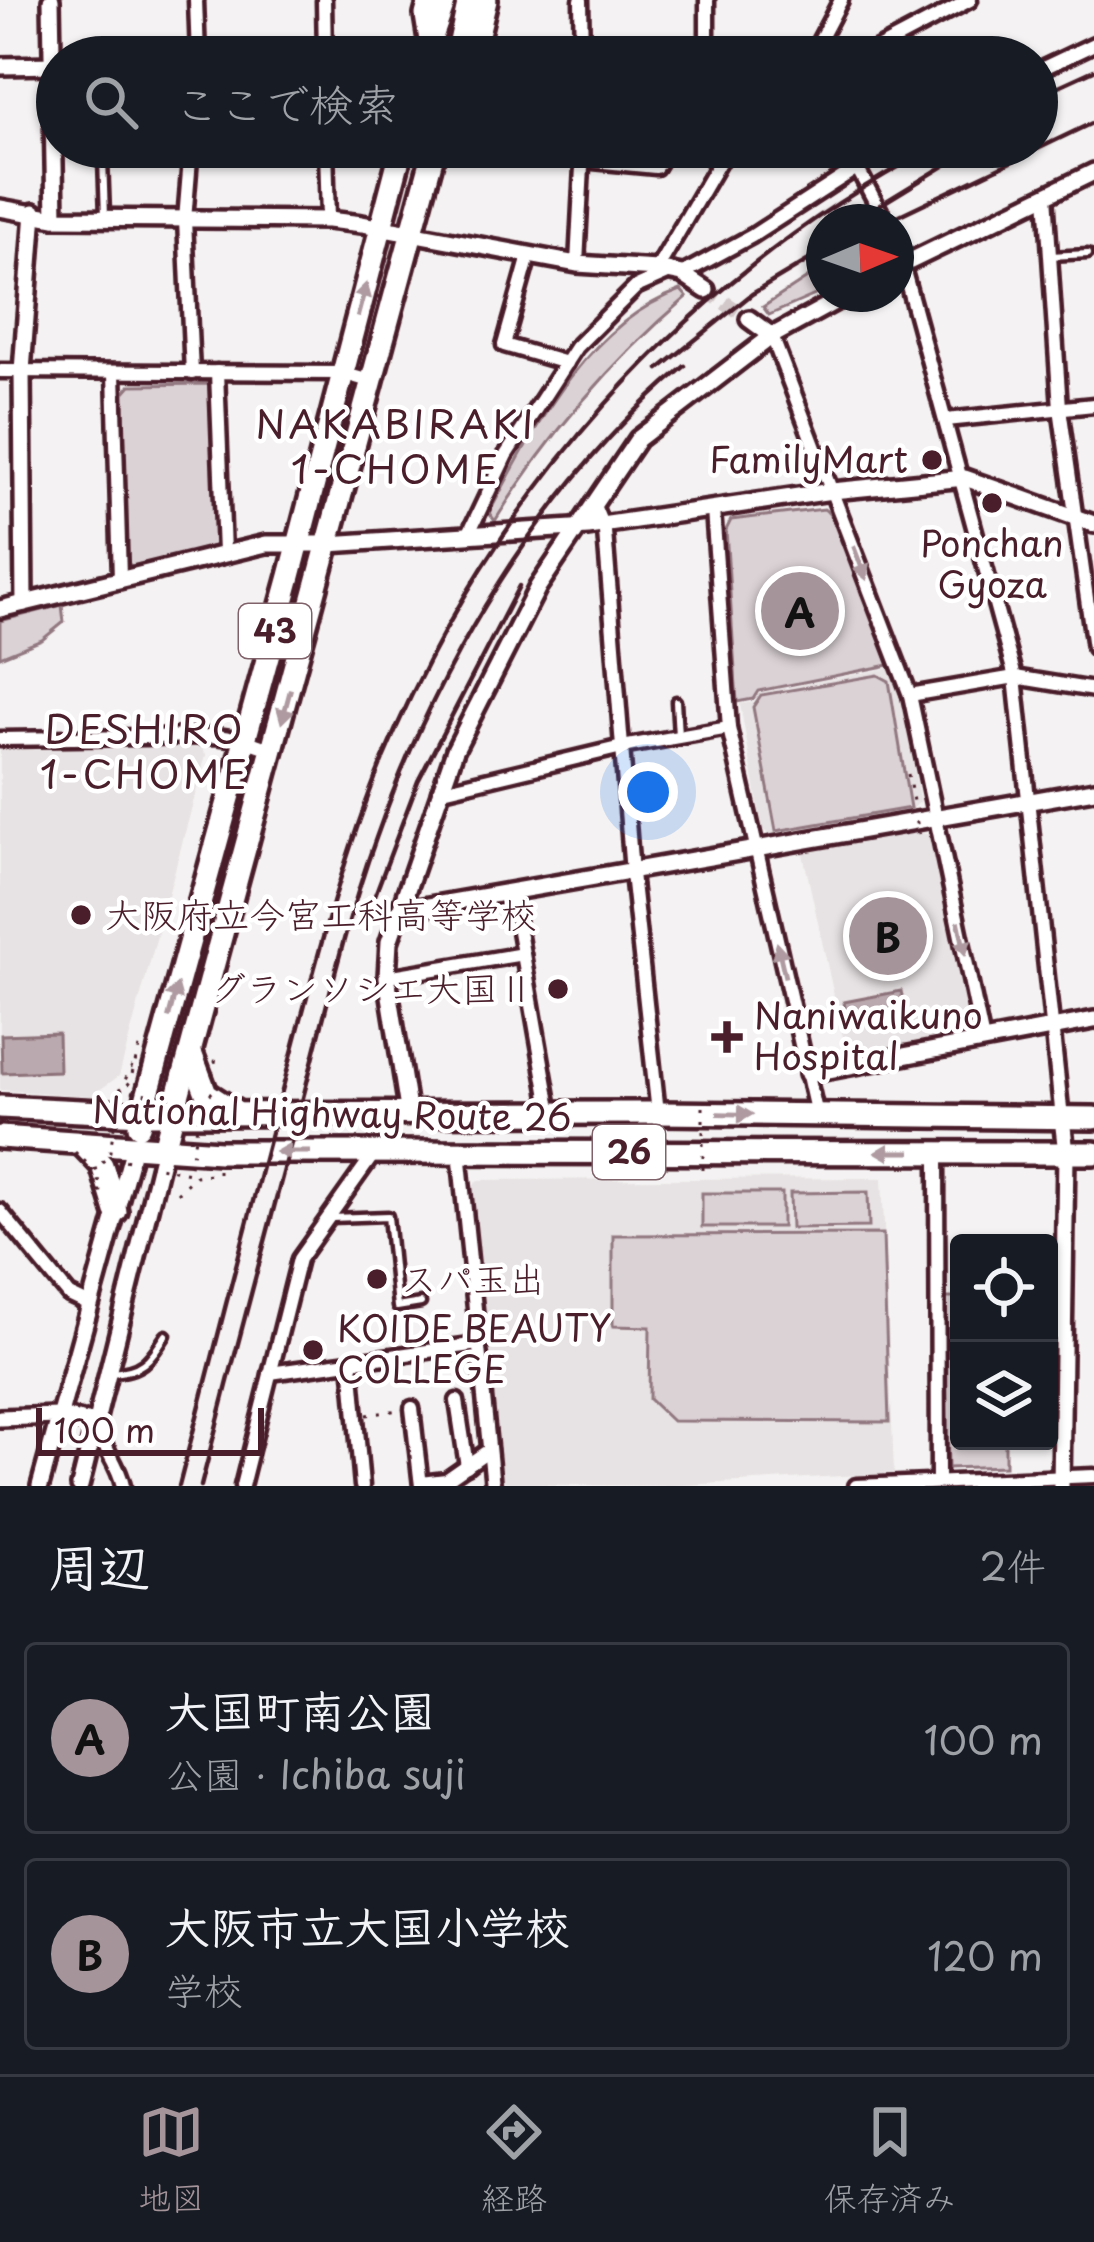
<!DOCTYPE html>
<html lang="ja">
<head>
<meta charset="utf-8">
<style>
  body { margin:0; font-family:"Playpen Sans","Klee One",sans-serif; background:#20242c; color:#f1f3f6 }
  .controls { position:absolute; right:36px; bottom:36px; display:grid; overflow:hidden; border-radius:12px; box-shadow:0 3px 9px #0004 }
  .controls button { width:108px; height:108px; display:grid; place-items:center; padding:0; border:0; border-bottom:3px solid #363941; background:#171b24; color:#f1f3f6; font:60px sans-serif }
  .compass { position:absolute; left:806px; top:204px; width:108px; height:108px; border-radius:50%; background:#171b24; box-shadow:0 3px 9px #0004; rotate:88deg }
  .scale { position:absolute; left:36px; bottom:30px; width:228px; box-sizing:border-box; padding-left:12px; border:6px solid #4a1f2b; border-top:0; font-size:33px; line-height:42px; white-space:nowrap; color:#4a1f2b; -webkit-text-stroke:9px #fff; paint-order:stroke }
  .you { position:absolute; left:648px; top:792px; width:42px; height:42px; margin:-30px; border:9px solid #fff; border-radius:50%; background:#1a73e8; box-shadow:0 0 0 18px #1a73e833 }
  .badge { display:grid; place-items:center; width:78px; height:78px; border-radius:50%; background:#a6949b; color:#111; font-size:39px; font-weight:700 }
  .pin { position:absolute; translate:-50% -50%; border:6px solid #fff; box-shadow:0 3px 12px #0006 }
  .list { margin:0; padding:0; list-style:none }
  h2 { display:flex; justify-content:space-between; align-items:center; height:156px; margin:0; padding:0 48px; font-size:51px }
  h2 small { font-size:39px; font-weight:400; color:#9ea1a6 }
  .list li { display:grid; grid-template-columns:78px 1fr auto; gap:36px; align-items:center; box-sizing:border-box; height:192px; margin:0 24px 24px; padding:0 24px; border:3px solid #363941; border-radius:12px }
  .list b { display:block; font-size:45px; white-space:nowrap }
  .list p { margin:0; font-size:39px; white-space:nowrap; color:#9ea1a6 }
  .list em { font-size:39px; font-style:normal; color:#9ea1a6 }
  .icon { flex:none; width:66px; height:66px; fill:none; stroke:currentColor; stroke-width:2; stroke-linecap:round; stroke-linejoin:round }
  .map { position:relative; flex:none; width:1094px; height:1486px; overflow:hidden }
  .search { position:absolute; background:#171b24; box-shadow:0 3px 9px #0004; left:36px; right:36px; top:36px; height:132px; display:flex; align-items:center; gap:30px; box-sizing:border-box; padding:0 42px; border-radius:66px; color:#9ea1a6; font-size:45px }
  .sheet { height:588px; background:#171b24 }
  nav { display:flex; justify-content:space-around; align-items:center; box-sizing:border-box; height:168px; border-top:3px solid #363941; background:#171b24; font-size:33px; color:#9ea1a6 }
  nav a { display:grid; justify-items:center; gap:6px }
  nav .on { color:#a6949b }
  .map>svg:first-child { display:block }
  .built { fill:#e7e2e3 }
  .green { fill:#dbd2d5; stroke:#927880; stroke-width:3 }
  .water { fill:#baa9ae; stroke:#8d727a; stroke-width:3 }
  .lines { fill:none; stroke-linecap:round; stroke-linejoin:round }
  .tertiary-tunnel { stroke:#d2c8ca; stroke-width:15; stroke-dasharray:15 8; stroke-linecap:butt }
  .service-casing { stroke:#4a1f2b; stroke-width:15 }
  .minor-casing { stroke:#4a1f2b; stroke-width:21 }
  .tertiary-casing { stroke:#4a1f2b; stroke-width:24 }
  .trunk-casing { stroke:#4a1f2b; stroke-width:30 }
  .path { stroke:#4a1f2b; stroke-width:3; stroke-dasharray:3 9; stroke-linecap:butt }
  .service { stroke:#fff; stroke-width:6 }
  .minor { stroke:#fff; stroke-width:12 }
  .tertiary { stroke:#fff; stroke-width:15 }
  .trunk { stroke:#fff; stroke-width:21 }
  .rail { stroke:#4a1f2b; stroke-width:4.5 }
  .path-bridge { stroke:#4a1f2b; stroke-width:3; stroke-dasharray:3 9; stroke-linecap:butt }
  .oneway { fill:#ae9aa0 }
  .poi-dot { fill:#4a1f2b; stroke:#fff; stroke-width:4.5 }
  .labels { text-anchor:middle; stroke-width:9; stroke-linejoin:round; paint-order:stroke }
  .shield { fill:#fff; stroke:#80626b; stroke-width:3 }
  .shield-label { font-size:33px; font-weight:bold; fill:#4a1f2b }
  .poi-label { font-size:36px; fill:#4a1f2b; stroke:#fff; text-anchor:start }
  .street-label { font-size:36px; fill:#4a1f2b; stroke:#fff }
  .neighbourhood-label { font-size:39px; letter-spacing:3px; fill:#4a1f2b; stroke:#fff }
</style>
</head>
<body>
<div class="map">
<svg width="1094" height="1486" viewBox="0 0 1094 1486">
  <rect width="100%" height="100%" fill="#f4f2f2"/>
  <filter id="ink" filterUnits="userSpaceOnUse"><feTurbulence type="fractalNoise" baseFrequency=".00833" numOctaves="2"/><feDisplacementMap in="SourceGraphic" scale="24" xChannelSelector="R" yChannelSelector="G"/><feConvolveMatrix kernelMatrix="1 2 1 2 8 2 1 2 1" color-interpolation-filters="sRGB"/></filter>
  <g filter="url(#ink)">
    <g class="built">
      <path d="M889 668 901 697 920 802 910 810 773 836 763 830 740 704 754 702 759 693Z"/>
      <path d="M198 743 206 755 119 1076 91 1096 0 1090V747Z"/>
      <path d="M912 830 933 836 974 1023 966 1034 847 1055 802 849Z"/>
      <path d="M882 1178 894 1473 668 1486 503 1484 471 1188 479 1180Z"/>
    </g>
    <g class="green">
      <path d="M824 267V291L769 315 763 307Z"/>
      <path d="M681 290 687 297C612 361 547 437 495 521L489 513C534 429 586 324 681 290Z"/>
      <path d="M211 384 215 389 217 541 214 546 134 568 126 562 124 393 131 385Z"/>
      <path d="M824 509C845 522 878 636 889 665L758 691 753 699 737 702 726 530 731 520Z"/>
      <path d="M62 605 64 622 42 640 0 657V621Z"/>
      <path d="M878 675 889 681 910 808 776 831 753 707 761 695Z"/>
      <path d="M868 1192 869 1227 791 1228 790 1193Z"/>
      <rect x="702" y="1193" width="80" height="34"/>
      <path d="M883 1234 889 1422 672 1421 649 1399 650 1327 613 1326V1235Z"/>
      <path d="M945 1298H959V1441H1005V1466L948 1468Z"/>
    </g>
    <g class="water">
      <path d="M901 991 906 1015 848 1027 844 1002Z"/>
      <path d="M58 1033 59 1071 2 1073 1 1035Z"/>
    </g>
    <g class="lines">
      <path class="tertiary-tunnel" d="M706 290 749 319"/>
      <g class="service-casing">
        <g id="service">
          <path d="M103 159 105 216"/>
          <path d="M638 166 639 147"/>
          <path d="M1050 256 1088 254"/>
          <path d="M676 701 678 736"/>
          <path d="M331 1218 388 1216 397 1307 421 1303"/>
          <path d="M110 1373C142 1372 149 1361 166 1335"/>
        </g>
      </g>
      <g class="minor-casing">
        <g id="minor">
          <path d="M196 0 198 57"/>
          <path d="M324 0 325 57"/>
          <path d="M581 0 582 57"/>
          <path d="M707 53V0"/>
          <path d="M624 57 707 53 765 57"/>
          <path d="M811 57 841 0"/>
          <path d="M862 57 970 0"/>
          <path d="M1037 71 1094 44"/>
          <path d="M191 147 185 220 192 373"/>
          <path d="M326 147 328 220"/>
          <path d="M846 147 886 222"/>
          <path d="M583 160 656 167 668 147"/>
          <path d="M1046 195 1060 408 1094 648"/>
          <path d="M896 242 1015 677 1062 1118"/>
          <path d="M529 256 504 345 566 363"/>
          <path d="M577 264 583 147"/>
          <path d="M657 269 728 147"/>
          <path d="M682 274 752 236 889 147"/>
          <path d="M772 336 910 695 983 1041"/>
          <path d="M0 371 342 373 373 382"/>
          <path d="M217 372 224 553"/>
          <path d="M114 373 120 578"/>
          <path d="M946 420 1094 405"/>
          <path d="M593 503 605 532 632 873 658 1113"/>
          <path d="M713 510 729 728 817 1115"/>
          <path d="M468 535 506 455 576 347 636 287 670 272"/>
          <path d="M910 695 1015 677 1094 690"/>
          <path d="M0 739 216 736 244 740 273 750"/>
          <path d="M439 791 622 747 729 728"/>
          <path d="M512 891 551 1114"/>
          <path d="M387 977 523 954"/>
          <path d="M459 1151 493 1486"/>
          <path d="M937 1152 938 1481"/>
          <path d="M0 1211 69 1295 90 1305"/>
          <path d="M351 1362 362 1486"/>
          <path d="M270 1373 478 1344"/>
          <path d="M457 1401 467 1466"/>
          <path d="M412 1408 421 1486"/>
          <path d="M97 1424C102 1448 118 1462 123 1486"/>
          <path d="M421 1483 446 1480 489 1450"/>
          <path d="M242 1486 299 1259 375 1152"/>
          <path d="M856 1486 1094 1476"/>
        </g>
      </g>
      <g class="tertiary-casing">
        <g id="tertiary">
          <path d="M51 0 55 218"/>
          <path d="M0 66 57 65"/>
          <path d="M0 208 55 218 328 220 362 224 577 264 657 269 682 274 706 290"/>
          <path d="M896 268 1094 172"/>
          <path d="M749 319 772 336"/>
          <path d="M24 603 22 371 34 212"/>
          <path d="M0 609 266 544H329L588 527 832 491 965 478 1094 524"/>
          <path d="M400 911 1094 790"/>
          <path d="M808 1074 1094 1020"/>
          <path d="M409 1115 387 977 389 942 455 750 538 587 638 439 772 336 849 294"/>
          <path d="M0 1418 58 1416 97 1424"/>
          <path d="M40 1486 134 1147"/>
          <path d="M80 1486 164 1148"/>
          <path d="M1061 1486 1066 1153 1062 1118"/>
        </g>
      </g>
      <g class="trunk-casing">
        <g id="trunk">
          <path d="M430 40 426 15 430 0"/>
          <path d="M457 56 469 0"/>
          <path d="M425 57 445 0"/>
          <path d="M457 57 477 38 486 0"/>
          <path d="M191 1053 206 1093 234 1111"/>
          <path d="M0 1107 142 1114 658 1113 1094 1118"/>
          <path d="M139 1126 290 576 402 147"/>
          <path d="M0 1137 220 1152 1094 1153"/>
          <path d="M81 1143 102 1165 116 1211"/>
          <path d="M164 1148 435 147"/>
        </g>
      </g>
      <g class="path">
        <path d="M120 1090 134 1062"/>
        <path d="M120 1094 130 1082 140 1044"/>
        <path d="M177 1193 195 1176 218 1173V1169"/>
        <path d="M367 1415 399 1410"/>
      </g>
      <use href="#service" class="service"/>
      <use href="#minor" class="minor"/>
      <use href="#tertiary" class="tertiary"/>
      <use href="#trunk" class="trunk"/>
      <g class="rail">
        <path d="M1037 96 1094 70"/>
        <path d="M852 222 975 147"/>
        <path d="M885 222 1094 122"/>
        <path d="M659 369 752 294 824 251"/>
        <path d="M375 895 418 781 519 586"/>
        <path d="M179 1486C215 1345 252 1205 289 1064 316 962 342 859 382 761 491 499 683 278 935 147"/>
        <path d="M201 1486C233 1360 267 1234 300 1109 324 1019 344 926 376 838 437 665 543 484 685 366"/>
      </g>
      <g class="path-bridge">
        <path d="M908 774 919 834"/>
        <path d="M120 1090 201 1102 189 1173 109 1157Z"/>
        <path d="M201 1102 218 1087 213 1073 216 1057 212 1056"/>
        <path d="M75 1152 92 1168 97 1191H101L95 1167 109 1157"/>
        <path d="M703 1170V1099"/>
      </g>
    </g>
    <defs><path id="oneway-solid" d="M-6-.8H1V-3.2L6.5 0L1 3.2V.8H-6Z" transform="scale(3)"/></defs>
    <g class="oneway">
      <use href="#oneway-solid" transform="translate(362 300) rotate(-75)"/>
      <use href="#oneway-solid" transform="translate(860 563) rotate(69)"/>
      <use href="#oneway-solid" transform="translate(286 706) rotate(105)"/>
      <use href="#oneway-solid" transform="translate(962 938) rotate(78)"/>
      <use href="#oneway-solid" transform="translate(781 960) rotate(-103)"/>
      <use href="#oneway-solid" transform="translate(173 1001) rotate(-75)"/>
      <use href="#oneway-solid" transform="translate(735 1114) rotate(1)"/>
      <use href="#oneway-solid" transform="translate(293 1152) rotate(180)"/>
      <use href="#oneway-solid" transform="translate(893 1152) rotate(-180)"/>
    </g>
  </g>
  <g class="poi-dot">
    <circle cx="932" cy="460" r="12"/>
    <circle cx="992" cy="503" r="12"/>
    <circle cx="81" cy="915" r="12"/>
    <circle cx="558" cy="989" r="12"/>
    <path d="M721 1019h12v12h12v12h-12v12h-12v-12h-12v-12h12z"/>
    <circle cx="377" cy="1279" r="12"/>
    <circle cx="313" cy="1350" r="12"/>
  </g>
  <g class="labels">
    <g class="shield">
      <rect x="239" y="604" width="72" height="54" rx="9"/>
      <rect x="593" y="1125" width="72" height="54" rx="9"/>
    </g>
    <g class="shield-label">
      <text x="275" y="643">43</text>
      <text x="629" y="1164">26</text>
    </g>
    <g class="poi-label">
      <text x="908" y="473" text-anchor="end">FamilyMart</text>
      <text x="992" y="557" text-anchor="middle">Ponchan<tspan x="992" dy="41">Gyoza</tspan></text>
      <text x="105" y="928">大阪府立今宮工科高等学校</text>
      <text x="534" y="1002" text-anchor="end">グランソシエ大国Ⅱ</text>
      <text x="754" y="1029">Naniwaikuno<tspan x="754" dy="41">Hospital</tspan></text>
      <text x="401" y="1292">スパ玉出</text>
      <text x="337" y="1342">KOIDE BEAUTY<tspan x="337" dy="41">COLLEGE</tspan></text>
    </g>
    <g class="street-label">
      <text transform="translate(332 1114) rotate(1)" y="13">National Highway Route 26</text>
    </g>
    <g class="neighbourhood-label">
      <text x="396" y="439">NAKABIRAKI<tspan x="396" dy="45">1-CHOME</tspan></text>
      <text x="145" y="744">DESHIRO<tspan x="145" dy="45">1-CHOME</tspan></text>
    </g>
  </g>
</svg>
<div class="controls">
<button><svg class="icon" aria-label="locate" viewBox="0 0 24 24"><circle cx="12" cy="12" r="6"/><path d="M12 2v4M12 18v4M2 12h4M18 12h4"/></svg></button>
<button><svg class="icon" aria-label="layers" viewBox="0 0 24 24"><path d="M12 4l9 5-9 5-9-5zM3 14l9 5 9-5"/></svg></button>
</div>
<svg class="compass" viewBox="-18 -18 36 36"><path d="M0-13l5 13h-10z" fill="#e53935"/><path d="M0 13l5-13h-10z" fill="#9ea1a6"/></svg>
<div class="scale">100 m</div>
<div class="you"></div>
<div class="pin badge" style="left:800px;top:611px">A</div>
<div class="pin badge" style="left:888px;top:936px">B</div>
<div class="search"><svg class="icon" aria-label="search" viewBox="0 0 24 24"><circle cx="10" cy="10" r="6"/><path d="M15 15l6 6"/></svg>ここで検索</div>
</div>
<section class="sheet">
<h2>周辺<small>2件</small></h2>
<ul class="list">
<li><span class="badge">A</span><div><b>大国町南公園</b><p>公園 · Ichiba suji</p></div><em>100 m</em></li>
<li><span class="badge">B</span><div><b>大阪市立大国小学校</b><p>学校</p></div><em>120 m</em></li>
</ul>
</section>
<nav>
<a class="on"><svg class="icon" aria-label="map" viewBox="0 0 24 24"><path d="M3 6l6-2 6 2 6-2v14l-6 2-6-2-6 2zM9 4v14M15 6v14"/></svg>地図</a>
<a><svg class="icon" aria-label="directions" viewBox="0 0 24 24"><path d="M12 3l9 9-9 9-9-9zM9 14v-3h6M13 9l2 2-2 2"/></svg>経路</a>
<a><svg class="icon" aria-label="saved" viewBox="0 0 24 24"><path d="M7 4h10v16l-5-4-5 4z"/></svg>保存済み</a>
</nav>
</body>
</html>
